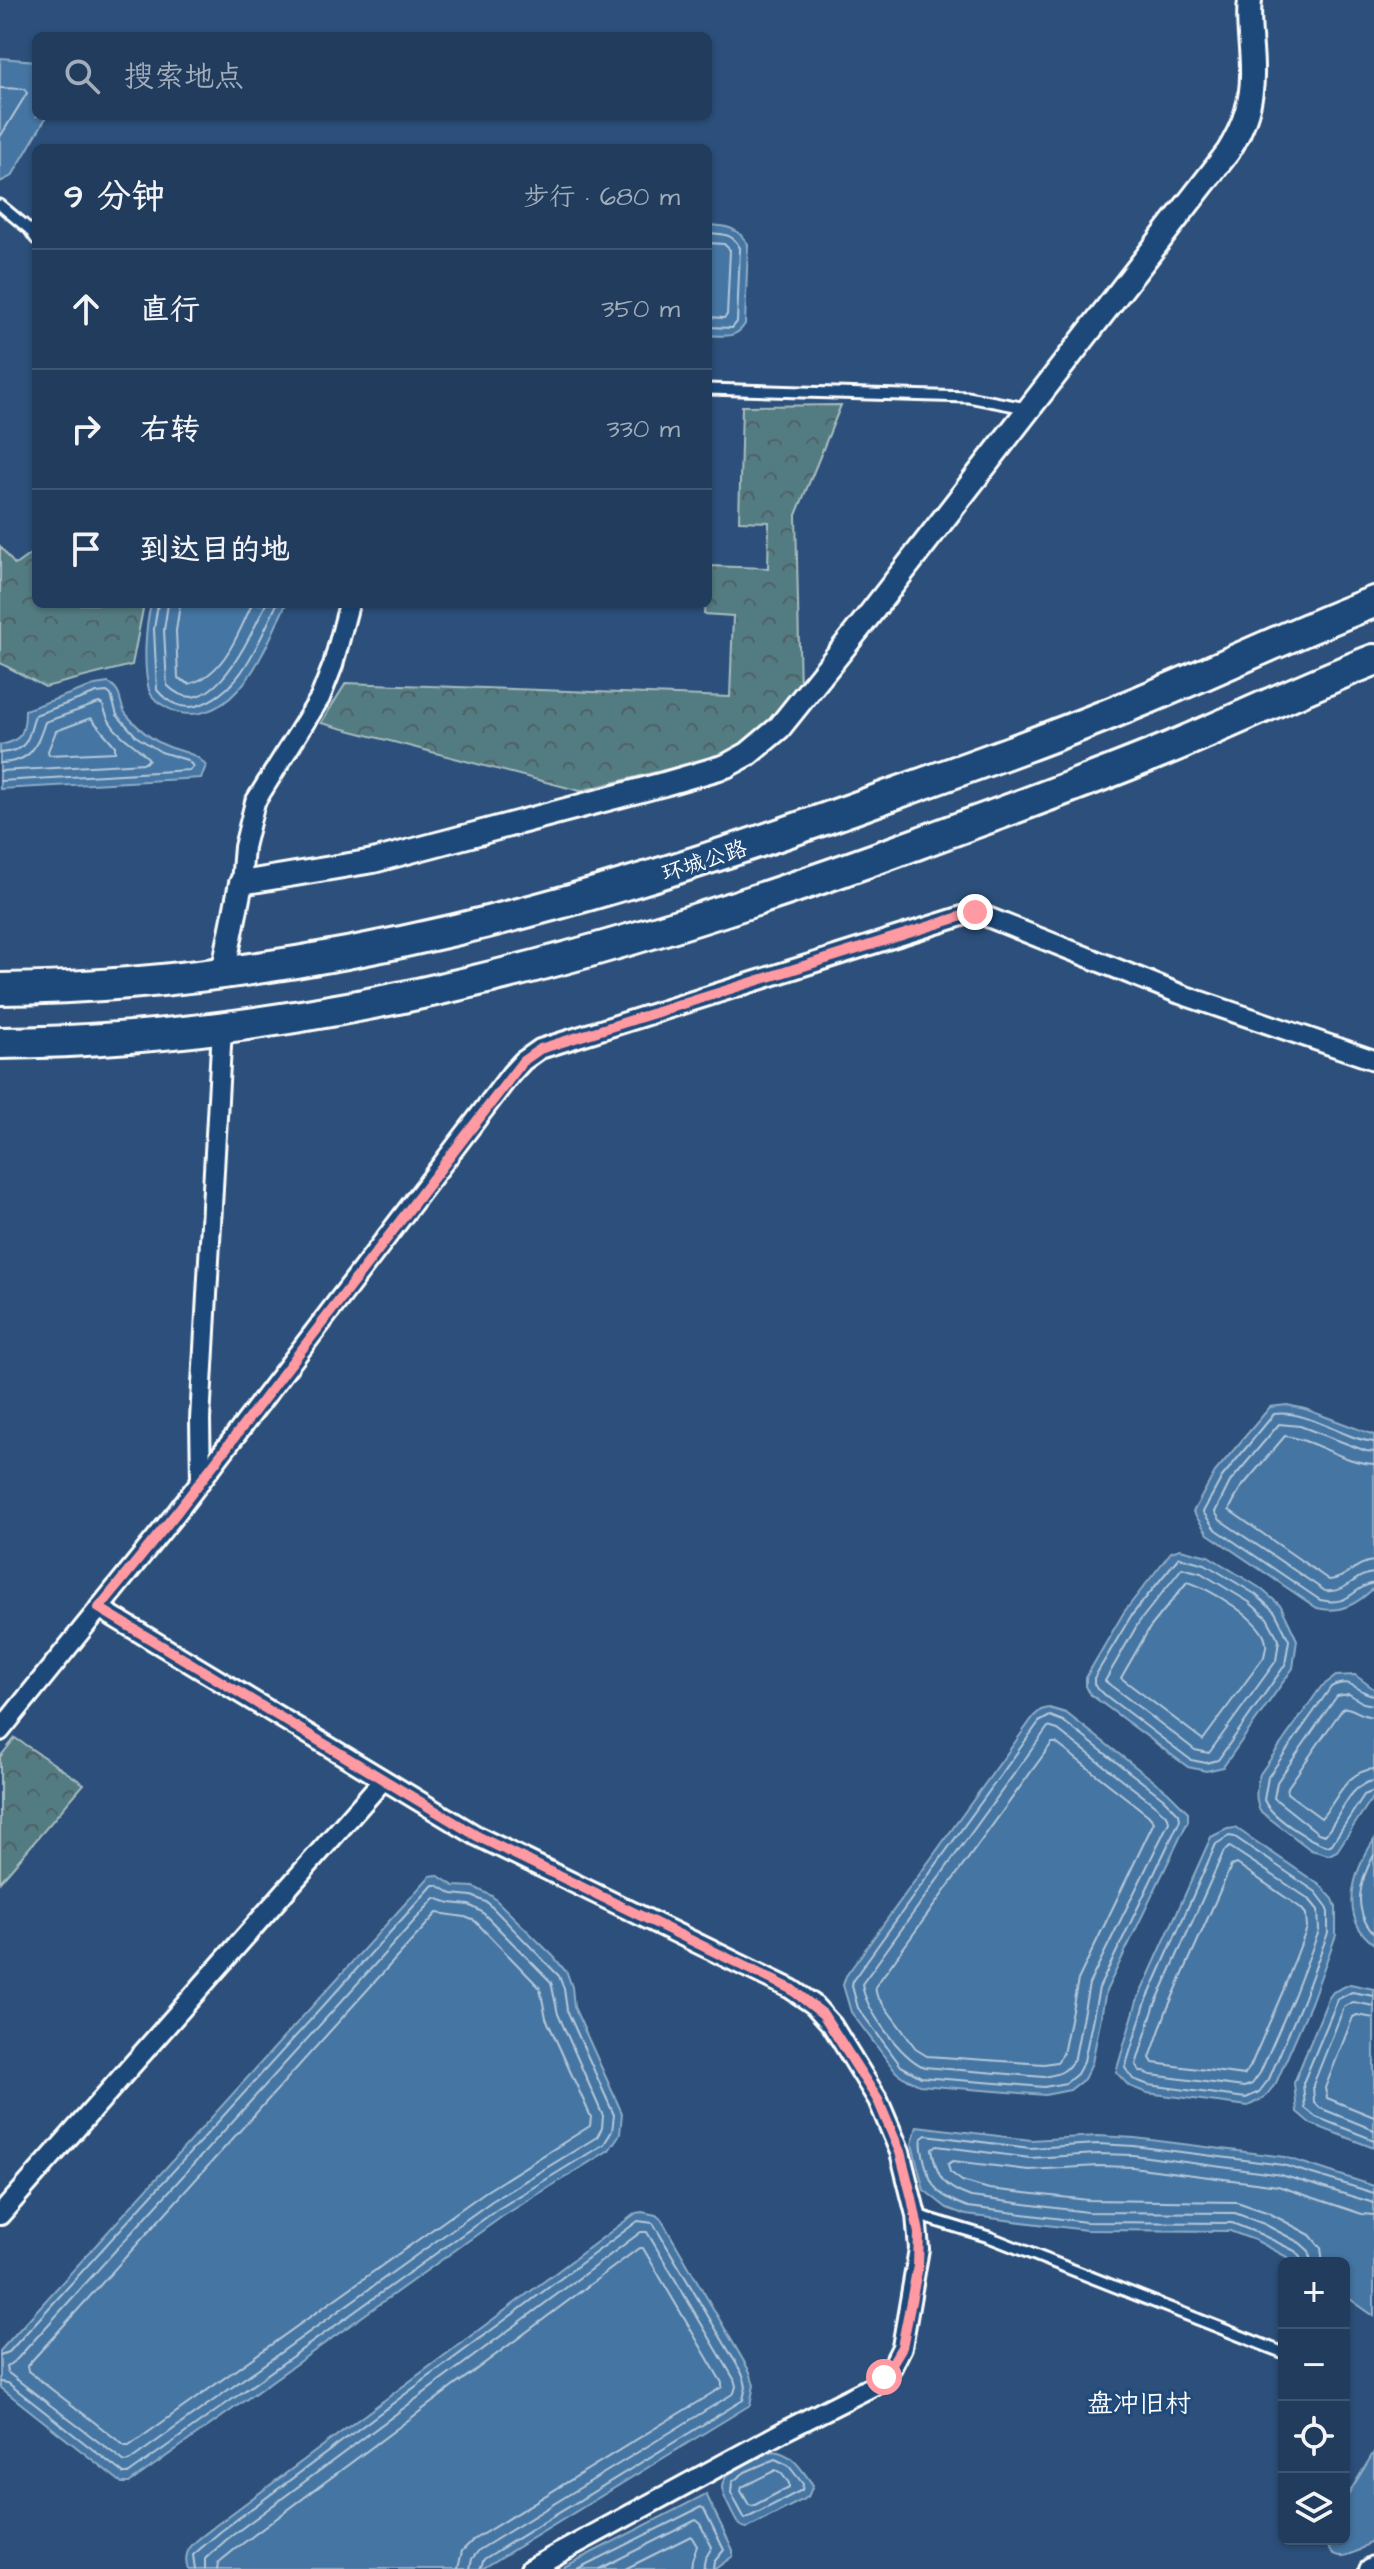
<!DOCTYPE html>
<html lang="zh">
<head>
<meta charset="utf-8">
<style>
  body { margin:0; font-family:"Architects Daughter","LXGW WenKai TC",sans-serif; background:#294362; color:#f1f3f6 }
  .controls { position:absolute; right:24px; bottom:24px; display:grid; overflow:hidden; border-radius:12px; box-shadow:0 2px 6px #0004 }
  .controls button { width:72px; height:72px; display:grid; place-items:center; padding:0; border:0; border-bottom:2px solid #3e5672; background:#213c5c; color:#f1f3f6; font:40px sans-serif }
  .stop { position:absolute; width:24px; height:24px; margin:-18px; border:6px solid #ff9aa2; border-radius:50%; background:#fff }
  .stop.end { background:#ff9aa2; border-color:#fff; box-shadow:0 2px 8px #0008 }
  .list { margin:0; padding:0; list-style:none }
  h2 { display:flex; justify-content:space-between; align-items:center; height:104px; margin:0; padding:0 32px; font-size:34px }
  h2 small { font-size:26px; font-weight:400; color:#a2adbb }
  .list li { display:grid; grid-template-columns:52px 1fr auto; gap:24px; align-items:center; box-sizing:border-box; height:120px; padding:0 32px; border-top:2px solid #3e5672 }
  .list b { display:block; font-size:30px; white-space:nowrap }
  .list em { font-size:26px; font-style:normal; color:#a2adbb }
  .icon { flex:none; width:44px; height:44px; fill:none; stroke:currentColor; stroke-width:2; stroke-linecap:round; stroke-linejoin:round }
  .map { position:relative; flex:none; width:1374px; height:2569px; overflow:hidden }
  .search { position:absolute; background:#213c5c; box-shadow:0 2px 6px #0004; left:32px; top:32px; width:680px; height:88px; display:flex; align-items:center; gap:20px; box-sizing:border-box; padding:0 28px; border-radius:12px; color:#a2adbb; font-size:30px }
  .panel { position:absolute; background:#213c5c; box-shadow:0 2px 6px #0004; left:32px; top:144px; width:680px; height:464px; border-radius:12px }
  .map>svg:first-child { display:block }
  .forest { fill:url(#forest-crowns); stroke:#a9bdc0; stroke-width:2 }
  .water { fill:#4575a2; stroke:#8facc7; stroke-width:2 }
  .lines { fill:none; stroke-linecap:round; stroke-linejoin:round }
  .shore { stroke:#b5c8da; stroke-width:2 }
  .service-casing { stroke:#fff; stroke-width:15 }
  .minor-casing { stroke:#fff; stroke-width:24 }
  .tertiary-casing { stroke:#fff; stroke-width:28 }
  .trunk-casing { stroke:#fff; stroke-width:36 }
  .service { stroke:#1f4a7a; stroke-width:9 }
  .minor { stroke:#1f4a7a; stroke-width:18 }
  .tertiary { stroke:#1f4a7a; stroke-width:22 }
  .trunk { stroke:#1f4a7a; stroke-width:30 }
  .route { stroke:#ff9aa2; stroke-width:10 }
  .labels { text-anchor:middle; stroke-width:6; stroke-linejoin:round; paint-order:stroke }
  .street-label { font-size:22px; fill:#fff; stroke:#1f4a7a }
  .quarter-label { font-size:26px; fill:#fff; stroke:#1f4a7a }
</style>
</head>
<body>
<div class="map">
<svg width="1374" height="2569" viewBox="0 0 1374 2569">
  <defs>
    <pattern id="forest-crowns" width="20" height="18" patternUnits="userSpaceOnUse" patternTransform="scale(2)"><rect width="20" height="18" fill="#537b82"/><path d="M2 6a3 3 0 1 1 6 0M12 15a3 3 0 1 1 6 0" fill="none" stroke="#4f6164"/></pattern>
  </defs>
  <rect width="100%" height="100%" fill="#2c507b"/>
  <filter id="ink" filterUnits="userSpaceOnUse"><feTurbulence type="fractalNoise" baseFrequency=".0125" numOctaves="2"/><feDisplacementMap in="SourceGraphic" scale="16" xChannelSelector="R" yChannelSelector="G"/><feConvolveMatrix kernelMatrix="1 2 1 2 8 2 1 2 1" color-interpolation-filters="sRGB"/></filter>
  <g filter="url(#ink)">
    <g class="forest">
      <path d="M841 405 796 515 800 689 760 733 725 755 580 791 321 723 346 683 730 697 733 616 704 614 705 604H708V566L768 568 769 522 739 521 742 406Z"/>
      <path d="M0 546 15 565 36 550V604H144L132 665 45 687 0 663Z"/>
      <path d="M15 1738 84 1784 0 1882V1757Z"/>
    </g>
    <g class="water">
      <path d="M0 58 36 61V116H47L12 176 0 182Z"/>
      <path d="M708 225C727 226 737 227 748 244L745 324C736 339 724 336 708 335Z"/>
      <path d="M151 604H286C272 633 260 667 237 691 219 711 190 722 166 707 159 703 151 698 149 690 143 666 145 628 151 604Z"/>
      <path d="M108 683C123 689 118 704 126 714 137 727 151 740 167 746 181 752 196 752 206 766L201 778 0 789V745C23 741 25 731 25 710L95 685Z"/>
      <path d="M1287 1405 1305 1409 1374 1435V1588C1357 1604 1340 1614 1317 1608L1208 1534 1193 1512 1215 1472 1270 1407Z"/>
      <path d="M1180 1549 1208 1556 1260 1588 1281 1606 1297 1640 1293 1668 1223 1767 1206 1771 1188 1767 1090 1694 1086 1686V1677L1124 1612 1171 1552Z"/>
      <path d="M1355 1675 1374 1689V1795L1337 1851 1329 1855 1311 1850 1260 1811C1254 1798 1256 1786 1260 1774L1321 1687 1336 1676Z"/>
      <path d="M1049 1708 1066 1713 1168 1792 1188 1812V1821L1106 1991 1092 2063 1084 2079 1070 2090 1045 2095 919 2085 903 2077 896 2072 851 2012 843 1985 846 1976 1034 1716 1041 1710Z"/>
      <path d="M1236 1828 1321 1886 1333 1899 1336 1907V1935L1311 2003 1276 2083 1264 2098 1248 2106 1147 2093 1129 2086 1116 2072 1137 2001 1211 1837 1227 1829Z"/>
      <path d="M1374 1840V1944C1338 1918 1353 1872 1374 1840Z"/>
      <path d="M437 1875 454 1886 474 1887 492 1896 554 1957 567 1973 572 1987 574 2007 622 2113 620 2134 609 2150 503 2216 129 2483H122L0 2387V2351L430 1876Z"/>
      <path d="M1350 1984 1374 1989V2148L1311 2124 1297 2112 1294 2083 1328 1999 1333 1992Z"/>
      <path d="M917 2126 1031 2140 1098 2136 1135 2138 1285 2157 1374 2186V2316L1344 2295V2263H1298L1257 2241 1230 2231 1086 2230 966 2215 947 2208 924 2190 912 2144Z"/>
      <path d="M642 2212 656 2215 661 2219 750 2372 754 2385 750 2405 482 2569H188C180 2547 200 2539 215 2526L636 2213Z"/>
      <path d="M773 2451C793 2453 801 2469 813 2485L808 2497 748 2528C737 2527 736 2520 731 2511 728 2504 722 2495 722 2487 723 2467 758 2458 773 2451Z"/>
      <path d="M1374 2452V2538C1359 2553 1333 2569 1325 2539H1344V2501Z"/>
      <path d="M706 2494 733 2550V2556L715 2569H560Z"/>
    </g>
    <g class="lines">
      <g class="shore">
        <path d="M0 88 24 89 27 93 0 137"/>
        <path d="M708 233C722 234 733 233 740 248L737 322 732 328 708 327"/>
        <path d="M708 243 724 244 730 250 727 315 724 318 708 317"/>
        <path d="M158 604 154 629 157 690C166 701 181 710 196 706 241 693 258 643 277 604"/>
        <path d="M168 604 164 630 167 685C211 730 251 633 266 604"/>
        <path d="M180 604 176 631 178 678 189 684C224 675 238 634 252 604"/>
        <path d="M91 718 115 746V752L49 755 48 751 56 731Z"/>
        <path d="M0 753C30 751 28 737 35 715L97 693 107 692 111 695 117 715 137 737 161 752 187 760 193 766 190 770 0 781"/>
        <path d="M0 763C31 762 37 747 45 722L99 703 103 705C111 736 131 739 149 759L145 763 0 771"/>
        <path d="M1374 1442C1340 1438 1310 1410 1274 1414L1222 1477 1203 1512 1214 1528 1320 1600C1351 1607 1352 1587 1374 1583"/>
        <path d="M1374 1452 1366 1451 1300 1426 1279 1424 1230 1482 1215 1512 1220 1520 1325 1591C1349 1593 1353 1574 1374 1573"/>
        <path d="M1374 1464C1343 1463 1316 1440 1285 1436L1240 1489 1229 1510 1329 1580C1347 1579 1355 1562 1374 1561"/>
        <path d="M1179 1557 1205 1564 1255 1594 1275 1612 1289 1640 1285 1665 1218 1760 1206 1763 1191 1760 1097 1689 1094 1684V1678L1131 1616Z"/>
        <path d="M1182 1568 1201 1573 1249 1602 1267 1618 1279 1640 1276 1661 1209 1753 1195 1750 1105 1681 1139 1622Z"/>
        <path d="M1187 1582C1208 1587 1265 1621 1266 1644 1267 1646 1264 1655 1264 1657L1203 1740 1121 1678 1149 1629Z"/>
        <path d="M1374 1695C1356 1693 1353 1676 1331 1687L1268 1777 1264 1800C1271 1817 1311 1842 1328 1846L1332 1844 1364 1795 1374 1791"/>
        <path d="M1374 1705 1363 1703 1349 1694 1337 1696 1277 1782 1274 1798 1318 1833 1325 1835C1340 1818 1349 1783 1374 1781"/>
        <path d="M1050 1716 1063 1721 1163 1798 1179 1814 1180 1820 1099 1988 1084 2061 1077 2074 1066 2083 1044 2087 921 2077 901 2066 858 2008 852 1986 853 1980 1039 1722Z"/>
        <path d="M1374 1717C1362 1717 1351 1706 1343 1708L1288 1787 1287 1793 1321 1818C1338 1800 1345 1771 1374 1769"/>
        <path d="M1048 1727 1058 1730 1156 1806 1168 1817 1169 1822 1089 1984 1075 2057C1067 2072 1060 2074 1044 2077L924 2067C901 2057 865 2009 862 1984Z"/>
        <path d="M1052 1743H1056L1148 1815 1154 1822 1078 1980 1063 2054 1057 2062 1044 2064 927 2056 917 2050 877 1996 875 1987Z"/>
        <path d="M1229 1836 1235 1837 1316 1892 1328 1908V1933L1303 2000 1269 2079 1259 2092 1246 2098 1149 2085 1133 2079 1125 2068 1145 2004 1216 1844Z"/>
        <path d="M1230 1847 1309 1899 1318 1910 1319 1931 1294 1996 1260 2073 1252 2084 1244 2087 1151 2075 1140 2071 1136 2065 1154 2007 1224 1851Z"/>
        <path d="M1374 1855C1359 1882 1352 1910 1374 1934"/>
        <path d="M1237 1864 1301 1908 1306 1914 1307 1928 1283 1991 1250 2067 1244 2075 1153 2063 1150 2058 1166 2012 1231 1866Z"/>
        <path d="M435 1898 450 1903 469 1905 482 1912 551 1982 558 2014 603 2116 602 2128 597 2137 492 2201 129 2461 125 2462 7 2372 6 2367 17 2359Z"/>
        <path d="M437 1913 465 1917 475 1921 540 1988 546 2018 591 2117 590 2126 485 2192 129 2446H125L28 2371 27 2366Z"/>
        <path d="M1374 1996 1352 1992 1338 1999 1303 2083 1305 2108 1316 2117 1374 2140"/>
        <path d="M1374 2006 1353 2002 1344 2007 1313 2085 1314 2102 1320 2108 1374 2130"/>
        <path d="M1374 2018 1357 2015 1353 2017 1325 2088 1327 2098 1374 2117"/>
        <path d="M1301 2263 1300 2256 1295 2251 1260 2234 1232 2223 1086 2222 968 2207C941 2197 932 2191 925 2163 923 2154 920 2147 922 2138L926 2135 1030 2148 1098 2144 1134 2146 1283 2165 1374 2193"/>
        <path d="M1311 2263 1309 2251 1300 2243 1264 2224 1235 2213 1087 2212 971 2197C943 2187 937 2178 932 2149L937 2146 1030 2158 1098 2154 1133 2155 1281 2175 1374 2203"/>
        <path d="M1323 2263 1321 2248 1310 2235 1269 2213 1237 2202 1088 2200 989 2189 962 2181 950 2172 948 2164 953 2161 1029 2170 1098 2166 1132 2167 1278 2186 1362 2214 1374 2215"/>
        <path d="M0 2355 9 2352 433 1885H437L452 1894 472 1896 488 1903 559 1976 564 1989 567 2010 614 2115 612 2131 604 2144 498 2209 128 2474H124L8 2383 0 2382"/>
        <path d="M775 2459 788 2465 803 2484 802 2490 745 2519 731 2493 732 2482 745 2472Z"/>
        <path d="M776 2470 781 2473 789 2483V2487L753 2506 749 2505 741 2491 742 2487Z"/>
        <path d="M195 2569 193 2555 220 2532 638 2221 653 2223 743 2375 746 2386 743 2400 484 2559 480 2569"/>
        <path d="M205 2569V2559L226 2540 641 2232H647L734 2379 736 2386 734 2393 479 2550 472 2559 470 2569"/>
        <path d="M217 2569 218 2563 234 2550 639 2248H643L722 2383V2387L473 2540 462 2551 458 2569"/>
        <path d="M577 2569 701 2507 704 2509 724 2550 714 2562 713 2569"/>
        <path d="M599 2569 696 2520 699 2522 712 2547 705 2559 703 2569"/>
        <path d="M625 2569 691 2536 697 2546 692 2560 691 2569"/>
      </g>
      <g class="service-casing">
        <g id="service">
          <path d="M0 205 29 229 36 239"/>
          <path d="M708 389 968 397 1026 408"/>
          <path d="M917 2215 989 2237 1284 2353"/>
        </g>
      </g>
      <g class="minor-casing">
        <g id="minor">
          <path d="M241 883 244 847 255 802 320 698 333 665 349 604"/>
          <path d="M201 1480 200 1420 222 1028"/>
          <path d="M99 1608 477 1836 791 1989 813 2004 832 2025 878 2100 900 2152 916 2215 919 2249 902 2347 892 2367 875 2385 786 2430 530 2569"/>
          <path d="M0 1731 177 1512 511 1074 523 1061 540 1049 975 912 1180 994 1374 1060"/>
          <path d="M0 2215 383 1780"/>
          <path d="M1369 2569 1374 2566"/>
        </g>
      </g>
      <g class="tertiary-casing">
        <path id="tertiary" d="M223 973 241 883 373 861 664 784 726 766 748 754 779 728 860 627 1228 152C1244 126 1253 101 1252 69 1252 46 1247 23 1250 0"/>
      </g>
      <g class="trunk-casing">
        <g id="trunk">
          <path d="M0 989C308 986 605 900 891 795 975 765 1059 735 1141 701 1219 669 1295 632 1374 602"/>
          <path d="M0 1043C317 1040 623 952 919 843 1000 813 1082 784 1162 751 1233 722 1302 688 1374 660"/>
        </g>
      </g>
      <use href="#service" class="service"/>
      <use href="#minor" class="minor"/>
      <use href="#tertiary" class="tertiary"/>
      <use href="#trunk" class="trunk"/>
    </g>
  </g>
  <g class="lines" filter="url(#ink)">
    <path class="route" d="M884 2377 902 2347 918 2266 919 2233 912 2198 900 2152 878 2100 823 2014 791 1989 477 1836 99 1608 177 1512 523 1061 540 1049 975 912"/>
  </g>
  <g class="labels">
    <g class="street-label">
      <text transform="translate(704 860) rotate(-18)" y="8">环城公路</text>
    </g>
    <g class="quarter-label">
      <text x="1139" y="2412">盘冲旧村</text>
    </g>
  </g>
</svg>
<div class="controls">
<button>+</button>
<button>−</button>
<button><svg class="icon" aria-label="locate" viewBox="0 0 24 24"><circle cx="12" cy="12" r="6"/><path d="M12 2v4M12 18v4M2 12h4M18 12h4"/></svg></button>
<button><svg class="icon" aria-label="layers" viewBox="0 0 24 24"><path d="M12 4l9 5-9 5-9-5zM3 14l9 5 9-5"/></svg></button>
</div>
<div class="stop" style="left:884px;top:2377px"></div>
<div class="stop end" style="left:975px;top:912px"></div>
<div class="search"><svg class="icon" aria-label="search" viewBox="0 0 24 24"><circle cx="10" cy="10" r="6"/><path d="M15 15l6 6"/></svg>搜索地点</div>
<section class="panel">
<h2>9 分钟<small>步行 · 680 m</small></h2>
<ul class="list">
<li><svg class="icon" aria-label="ahead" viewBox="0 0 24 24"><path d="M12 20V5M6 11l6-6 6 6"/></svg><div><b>直行</b></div><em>350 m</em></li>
<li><svg class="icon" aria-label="right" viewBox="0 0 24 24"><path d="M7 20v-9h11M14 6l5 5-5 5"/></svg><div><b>右转</b></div><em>330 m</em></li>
<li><svg class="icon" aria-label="arrive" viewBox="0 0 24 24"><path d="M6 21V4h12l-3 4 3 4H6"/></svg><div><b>到达目的地</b></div></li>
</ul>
</section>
</div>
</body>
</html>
